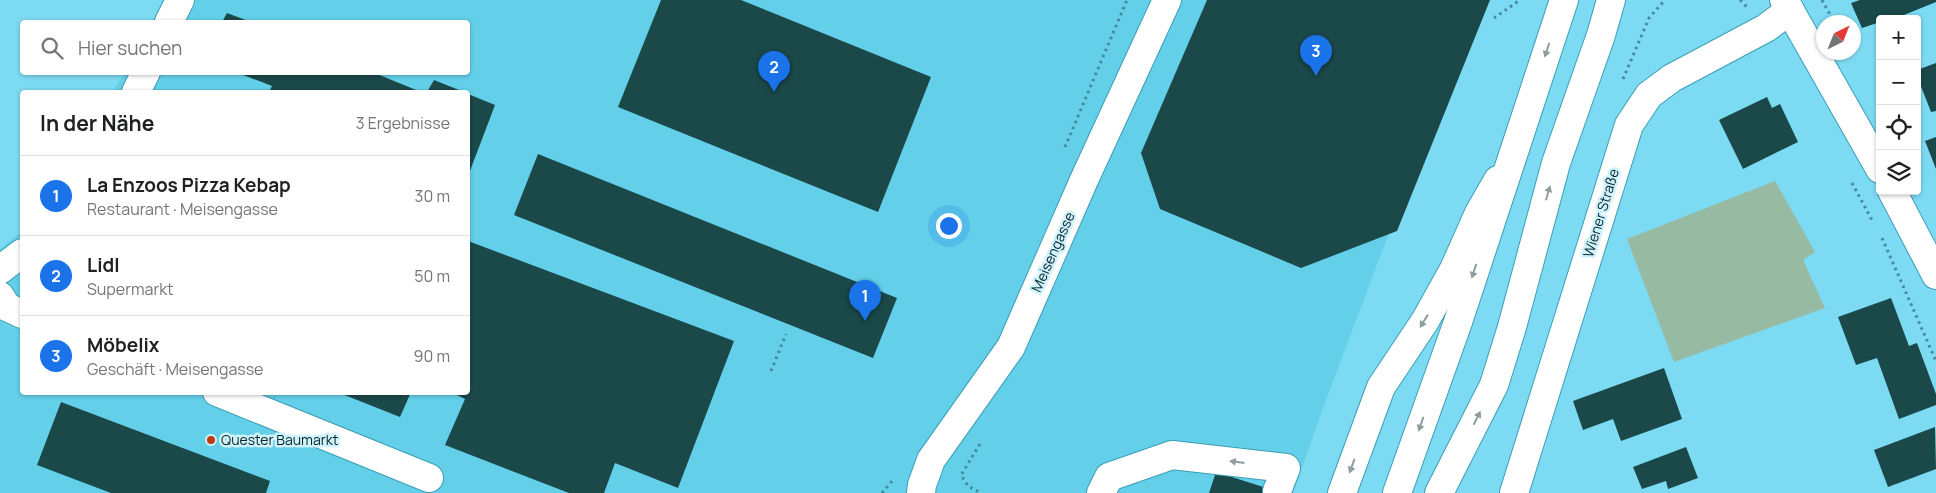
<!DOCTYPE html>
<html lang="de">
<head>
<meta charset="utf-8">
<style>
  body { margin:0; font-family:Manrope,sans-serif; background:#f2f2f2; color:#202124 }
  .controls { position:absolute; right:15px; top:15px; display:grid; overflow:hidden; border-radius:5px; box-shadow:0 1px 4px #0004 }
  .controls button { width:45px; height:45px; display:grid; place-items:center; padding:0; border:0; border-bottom:1px solid #e0e0e0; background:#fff; color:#202124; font:25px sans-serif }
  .compass { position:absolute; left:1816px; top:15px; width:45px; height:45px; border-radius:50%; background:#fff; box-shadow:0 1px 4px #0004; rotate:43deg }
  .you { position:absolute; left:948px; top:225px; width:18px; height:18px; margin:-12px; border:4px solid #fff; border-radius:50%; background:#1a73e8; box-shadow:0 0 0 8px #1a73e833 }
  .badge { display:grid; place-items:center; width:32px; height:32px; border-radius:50%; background:#1a73e8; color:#fff; font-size:16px; font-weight:700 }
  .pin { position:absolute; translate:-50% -41px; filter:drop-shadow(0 1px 2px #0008) }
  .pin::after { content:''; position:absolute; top:26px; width:18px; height:15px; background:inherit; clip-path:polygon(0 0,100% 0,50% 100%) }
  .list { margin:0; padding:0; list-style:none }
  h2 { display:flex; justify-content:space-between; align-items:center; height:65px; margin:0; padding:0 20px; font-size:21px }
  h2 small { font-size:16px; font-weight:400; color:#757577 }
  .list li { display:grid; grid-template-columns:32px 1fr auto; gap:15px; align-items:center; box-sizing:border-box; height:80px; padding:0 20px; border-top:1px solid #e0e0e0 }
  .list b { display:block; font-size:19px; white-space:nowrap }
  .list p { margin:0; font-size:16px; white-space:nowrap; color:#757577 }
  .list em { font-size:16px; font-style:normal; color:#757577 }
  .icon { flex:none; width:28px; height:28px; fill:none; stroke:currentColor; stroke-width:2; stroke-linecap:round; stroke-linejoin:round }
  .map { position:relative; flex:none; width:1936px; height:493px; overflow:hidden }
  .search { position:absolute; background:#fff; box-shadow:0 1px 4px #0004; left:20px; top:20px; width:450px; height:55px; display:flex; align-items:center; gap:12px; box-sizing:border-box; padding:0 18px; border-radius:5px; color:#757577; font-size:19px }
  .panel { position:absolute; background:#fff; box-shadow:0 1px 4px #0004; left:20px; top:90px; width:450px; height:305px; border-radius:5px }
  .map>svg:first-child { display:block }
  .built { fill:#63cfe9 }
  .green { fill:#97baa3 }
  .building { fill:#1b4849 }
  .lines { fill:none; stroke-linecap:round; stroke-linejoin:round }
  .minor-casing { stroke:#3c9eb5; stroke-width:30 }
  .major-casing { stroke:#3c9eb5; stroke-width:30 }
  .path { stroke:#47899a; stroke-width:3; stroke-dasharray:2.5 4; stroke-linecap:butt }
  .minor { stroke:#fff; stroke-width:28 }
  .major { stroke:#fff; stroke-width:28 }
  .oneway { fill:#8f9da0 }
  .poi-dot { fill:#c1390c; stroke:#cff2fb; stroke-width:2 }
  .labels { text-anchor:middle; stroke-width:5; stroke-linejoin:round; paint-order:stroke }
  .street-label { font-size:14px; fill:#06252c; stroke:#cff2fb }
  .poi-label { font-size:14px; fill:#06252c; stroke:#cff2fb; text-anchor:start }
</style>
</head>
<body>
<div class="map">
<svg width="1936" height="493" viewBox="0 0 1936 493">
  <rect width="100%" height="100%" fill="#7cdaf2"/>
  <path class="built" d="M163 0H1477L1324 405 1293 493H0V249L22 231V392H468V92H112L125 73 468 72V22H152Z"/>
  <path class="green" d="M1775 181 1815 252 1803 260 1825 308 1674 362 1627 239Z"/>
  <g class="building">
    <path d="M661 0H741L931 77 878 212 618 107Z"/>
    <path d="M1207 0H1490L1397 231 1301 268 1160 209 1141 153Z"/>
    <path d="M1860 0H1936V2L1894 19H1880V22L1862 28 1851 3Z"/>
    <path d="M227 13 251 22H222Z"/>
    <path d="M1936 63V111L1931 112 1917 76V70Z"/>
    <path d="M372 72 421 92H269L272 86 238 73Z"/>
    <path d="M434 80 464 92H427Z"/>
    <path d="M468 94 495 105 468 176Z"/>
    <path d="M1767 97 1772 108 1780 104 1798 142 1743 169 1719 120Z"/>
    <path d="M1936 137V169L1925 141Z"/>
    <path d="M538 154 897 298 873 358 514 215Z"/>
    <path d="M468 241 734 341 678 488 615 463 604 493H569L445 445 465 399 451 392H468Z"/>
    <path d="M1891 298 1909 346 1917 343 1936 394V405L1899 419 1877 358 1856 365 1838 317Z"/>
    <path d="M1664 368 1682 419 1621 441 1613 419 1583 430 1573 401Z"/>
    <path d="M337 392H411L400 417Z"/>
    <path d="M61 402 270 481 266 493H111L37 465Z"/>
    <path d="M1935 427 1936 469 1888 487 1874 450Z"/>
    <path d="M1686 447 1698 478 1668 489 1666 481 1642 489 1633 467Z"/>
    <path d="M1216 472 1282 493H1209Z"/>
  </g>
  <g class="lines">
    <g class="minor-casing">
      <g id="minor">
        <path d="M169 22 180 0"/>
        <path d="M136 92 146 72"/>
        <path d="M0 270 22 253"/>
        <path d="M0 296 7 307 22 314"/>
        <path d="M217 392 429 478"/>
        <path d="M921 493 922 485 931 460 1011 347 1084 180 1167 0"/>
        <path d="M1101 493 1109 477 1172 455 1286 468 1277 491"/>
        <path d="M1342 493 1381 387 1425 321 1454 269 1479 213 1498 180"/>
        <path d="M1514 493 1629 125 1649 95 1672 78 1766 28 1790 10"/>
      </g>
    </g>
    <g class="major-casing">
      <g id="major">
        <path d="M1784 0 1880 169"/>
        <path d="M1892 191 1936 275"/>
        <path d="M1397 493 1458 322 1564 0"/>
        <path d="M1439 493 1494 385 1512 327 1556 163 1601 35 1611 0"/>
      </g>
    </g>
    <g class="path">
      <path d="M1740 0 1747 7"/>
      <path d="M1822 0 1834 22"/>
      <path d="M1494 18 1520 0"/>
      <path d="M1623 79 1649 18 1665 0"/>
      <path d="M1065 147 1127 0"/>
      <path d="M1852 183 1873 222"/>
      <path d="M1882 238 1936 361"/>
      <path d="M771 371 786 334"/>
      <path d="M980 444 961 475 968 486 981 493"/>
      <path d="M882 493 893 480"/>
    </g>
    <use href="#minor" class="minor"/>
    <use href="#major" class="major"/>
  </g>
  <defs><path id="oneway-solid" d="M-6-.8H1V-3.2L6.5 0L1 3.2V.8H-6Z" transform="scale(1.25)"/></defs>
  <g class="oneway">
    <use href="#oneway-solid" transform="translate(1547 50) rotate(108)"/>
    <use href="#oneway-solid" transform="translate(1548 193) rotate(-74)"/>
    <use href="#oneway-solid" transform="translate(1474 271) rotate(108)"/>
    <use href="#oneway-solid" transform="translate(1424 321) rotate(122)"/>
    <use href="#oneway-solid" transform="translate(1477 418) rotate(-63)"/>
    <use href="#oneway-solid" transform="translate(1421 424) rotate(109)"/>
    <use href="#oneway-solid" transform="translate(1237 462) rotate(-173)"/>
    <use href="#oneway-solid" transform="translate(1352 466) rotate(110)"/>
  </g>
  <circle class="poi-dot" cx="211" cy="440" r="5"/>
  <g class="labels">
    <g class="street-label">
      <text transform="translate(1601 213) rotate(-73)" y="5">Wiener Straße</text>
      <text transform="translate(1053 252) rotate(-66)" y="5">Meisengasse</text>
    </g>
    <g class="poi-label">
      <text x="221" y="445">Quester Baumarkt</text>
    </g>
  </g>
</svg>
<div class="controls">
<button>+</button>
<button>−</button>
<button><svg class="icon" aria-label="locate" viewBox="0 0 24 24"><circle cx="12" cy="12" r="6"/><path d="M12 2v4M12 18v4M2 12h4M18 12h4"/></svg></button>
<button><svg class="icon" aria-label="layers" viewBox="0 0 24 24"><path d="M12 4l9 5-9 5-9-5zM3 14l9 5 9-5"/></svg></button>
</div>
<svg class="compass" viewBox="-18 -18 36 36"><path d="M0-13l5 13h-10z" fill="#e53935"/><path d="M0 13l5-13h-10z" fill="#757577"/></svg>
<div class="you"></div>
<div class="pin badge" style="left:865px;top:321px">1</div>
<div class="pin badge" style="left:774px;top:92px">2</div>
<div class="pin badge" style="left:1316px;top:76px">3</div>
<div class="search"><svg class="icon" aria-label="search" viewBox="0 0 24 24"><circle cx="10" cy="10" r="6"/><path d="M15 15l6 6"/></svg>Hier suchen</div>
<section class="panel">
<h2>In der Nähe<small>3 Ergebnisse</small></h2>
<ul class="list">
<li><span class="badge">1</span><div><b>La Enzoos Pizza Kebap</b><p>Restaurant · Meisengasse</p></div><em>30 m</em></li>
<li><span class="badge">2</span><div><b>Lidl</b><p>Supermarkt</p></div><em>50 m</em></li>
<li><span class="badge">3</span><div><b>Möbelix</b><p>Geschäft · Meisengasse</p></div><em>90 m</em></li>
</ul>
</section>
</div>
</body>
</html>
